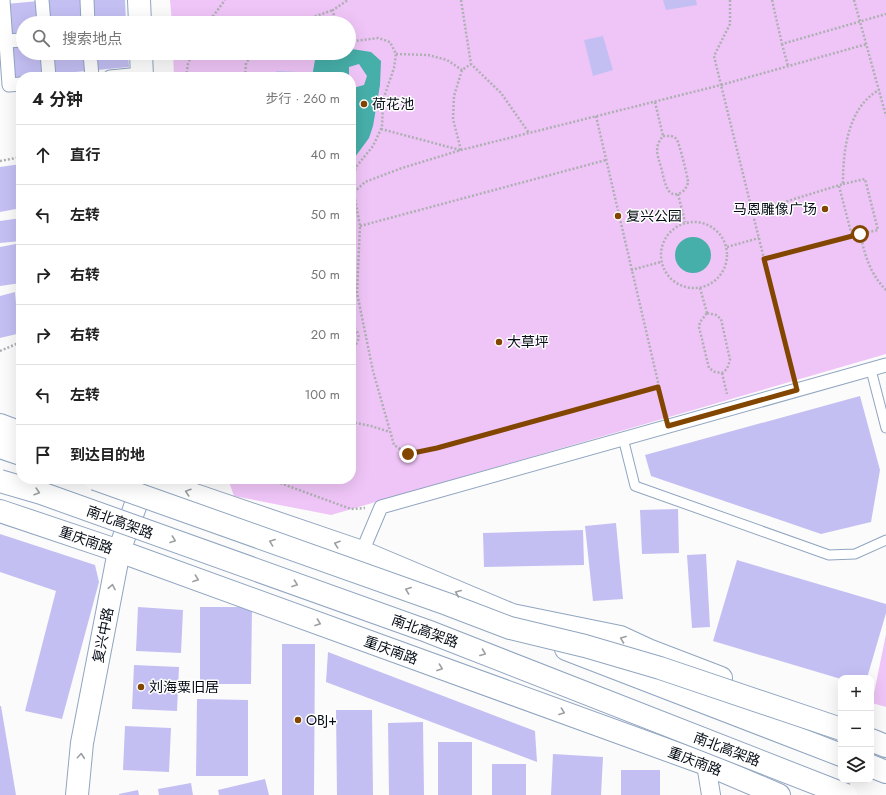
<!DOCTYPE html>
<html lang="zh">
<head>
<meta charset="utf-8">
<style>
  body { margin:0; font-family:Jost,"Noto Sans SC",sans-serif; background:#f2f2f2; color:#222 }
  .controls { position:absolute; right:12px; bottom:12px; display:grid; overflow:hidden; border-radius:8px; box-shadow:0 4px 16px #0002 }
  .controls button { width:36px; height:36px; display:grid; place-items:center; padding:0; border:0; border-bottom:1px solid #e0e0e0; background:#fff; color:#222; font:20px sans-serif }
  .stop { position:absolute; width:12px; height:12px; margin:-9px; border:3px solid #824600; border-radius:50%; background:#fff }
  .stop.end { background:#824600; border-color:#fff; box-shadow:0 1px 4px #0008 }
  .list { margin:0; padding:0; list-style:none }
  h2 { display:flex; justify-content:space-between; align-items:center; height:52px; margin:0; padding:0 16px; font-size:17px }
  h2 small { font-size:13px; font-weight:400; color:#767676 }
  .list li { display:grid; grid-template-columns:26px 1fr auto; gap:12px; align-items:center; box-sizing:border-box; height:60px; padding:0 16px; border-top:1px solid #e0e0e0 }
  .list b { display:block; font-size:15px; white-space:nowrap }
  .list em { font-size:13px; font-style:normal; color:#767676 }
  .icon { flex:none; width:22px; height:22px; fill:none; stroke:currentColor; stroke-width:2; stroke-linecap:round; stroke-linejoin:round }
  .map { position:relative; flex:none; width:886px; height:795px; overflow:hidden }
  .search { position:absolute; background:#fff; box-shadow:0 4px 16px #0002; left:16px; top:16px; width:340px; height:44px; display:flex; align-items:center; gap:10px; box-sizing:border-box; padding:0 14px; border-radius:22px; color:#767676; font-size:15px }
  .panel { position:absolute; background:#fff; box-shadow:0 4px 16px #0002; left:16px; top:72px; width:340px; height:412px; border-radius:16px }
  .map>svg:first-child { display:block }
  .green { fill:#efc5f7 }
  .water { fill:#47afa9 }
  .building { fill:#c3bff3 }
  .lines { fill:none; stroke-linecap:round; stroke-linejoin:round }
  .service-casing { stroke:#90a5c0; stroke-width:11 }
  .pedestrian-casing { stroke:#90a5c0; stroke-width:15 }
  .minor-casing { stroke:#90a5c0; stroke-width:20 }
  .secondary-casing { stroke:#90a5c0; stroke-width:24 }
  .primary-casing { stroke:#90a5c0; stroke-width:24 }
  .trunk-casing { stroke:#90a5c0; stroke-width:24 }
  .path { stroke:#adafb2; stroke-width:2.5; stroke-dasharray:2 2; stroke-linecap:butt }
  .service { stroke:#fff; stroke-width:9 }
  .pedestrian { stroke:#fff; stroke-width:13 }
  .minor { stroke:#fff; stroke-width:18 }
  .secondary { stroke:#fff; stroke-width:22 }
  .primary { stroke:#fff; stroke-width:22 }
  .trunk { stroke:#fff; stroke-width:22 }
  .trunk-bridge-casing { stroke:#90a5c0; stroke-width:24; stroke-linecap:butt }
  .trunk-bridge { stroke:#fff; stroke-width:22 }
  .oneway { stroke:#9c9fa2 }
  .route { stroke:#824600; stroke-width:5 }
  .poi-dot { fill:#824600; stroke:#fff; stroke-width:1.5 }
  .labels { text-anchor:middle; stroke-width:3; stroke-linejoin:round; paint-order:stroke }
  .poi-label { font-size:14px; fill:#070e17; stroke:#fff; text-anchor:start }
  .street-label { font-size:14px; fill:#070e17; stroke:#fff }
</style>
</head>
<body>
<div class="map">
<svg width="886" height="795" viewBox="0 0 886 795">
  <rect width="100%" height="100%" fill="#fbfbfb"/>
  <g class="green">
    <path d="M170 0H886V354L331 515 234 496 228 479H351V77H174L173 53H349V23H172Z"/>
    <path d="M886 634V707L872 703Z"/>
  </g>
  <g class="water">
    <path d="M349 47 352 49 371 52 381 61 380 85 373 126 369 138 355 157 351 160V86L353 88 364 85 367 76 359 64 349 67V77H312L315 60 322 53H349Z"/>
    <circle cx="693" cy="255" r="18"/>
  </g>
  <g class="building">
    <path d="M48 0H81L83 23H50Z"/>
    <path d="M92 0H125L126 23H93Z"/>
    <path d="M663 0H696L697 5 666 10Z"/>
    <path d="M39 1 41 23H23V36L9 37 6 4Z"/>
    <path d="M603 36 613 70 593 76 584 40Z"/>
    <path d="M23 44V53H42L44 75 11 78 9 45Z"/>
    <path d="M52 53H85L86 71 53 74Z"/>
    <path d="M95 53H128L129 67 97 70Z"/>
    <path d="M276 71 299 72V77H276Z"/>
    <path d="M21 164V208L0 212V167Z"/>
    <path d="M21 218V241L0 243V221Z"/>
    <path d="M21 243V283L0 286V247Z"/>
    <path d="M15 292 18 325 21 324V333L0 338V296Z"/>
    <path d="M21 364V390L17 388 16 365Z"/>
    <path d="M860 396 880 470 871 522 821 534 651 476 645 455Z"/>
    <path d="M678 509 679 553 642 554 640 510Z"/>
    <path d="M616 523 623 599 593 601 585 526Z"/>
    <path d="M583 530 584 565 484 567 483 533Z"/>
    <path d="M0 534 95 565 99 582 62 719 25 711 56 591 0 572Z"/>
    <path d="M706 554 710 627 692 628 687 555Z"/>
    <path d="M737 560 886 604V613L867 678 841 679 713 641Z"/>
    <path d="M138 607 183 610 181 653 136 651Z"/>
    <path d="M200 607H252L251 684H200Z"/>
    <path d="M282 644H315L314 795H282Z"/>
    <path d="M328 652 535 731 537 762 326 682Z"/>
    <path d="M134 665 179 667 177 711 132 709Z"/>
    <path d="M197 699 248 700V776H196Z"/>
    <path d="M0 706H1L16 795H0Z"/>
    <path d="M336 710H372L373 795H337Z"/>
    <path d="M423 722 424 795H389L388 723Z"/>
    <path d="M125 726 171 728 169 772 123 770Z"/>
    <rect x="438" y="742" width="34" height="53"/>
    <path d="M553 754 603 757 601 795H551Z"/>
    <rect x="492" y="764" width="34" height="31"/>
    <rect x="621" y="770" width="39" height="25"/>
    <path d="M265 779 269 795H219L218 790Z"/>
    <path d="M191 783 193 795H159L158 789Z"/>
    <path d="M138 790 139 795H119V794Z"/>
  </g>
  <g class="lines">
    <g class="service-casing">
      <g id="service">
        <path d="M871 370 886 428"/>
        <path d="M623 438 635 486 829 555 855 554 886 540"/>
      </g>
    </g>
    <g class="pedestrian-casing">
      <g id="pedestrian">
        <path d="M3 0 9 85 21 84"/>
        <path d="M42 0 44 23"/>
        <path d="M87 0 88 23"/>
        <path d="M6 41 23 40"/>
        <path d="M47 53 49 77"/>
        <path d="M90 53 92 77"/>
        <path d="M110 77 141 74"/>
        <path d="M362 552 381 507C549 459 717 411 886 365"/>
      </g>
    </g>
    <g class="minor-casing">
      <path id="minor" d="M706 764 711 795"/>
    </g>
    <g class="secondary-casing">
      <g id="secondary">
        <path d="M139 0 140 23"/>
        <path d="M141 53 142 77"/>
        <path d="M77 795 82 743 119 551 145 479"/>
      </g>
    </g>
    <g class="primary-casing">
      <g id="primary">
        <path d="M0 425 21 433"/>
        <path d="M148 479 362 552 512 615 620 637 648 650 721 678"/>
        <path d="M0 511 119 551 706 764 779 795"/>
      </g>
    </g>
    <g class="trunk-casing">
      <g id="trunk">
        <path d="M0 447 21 454"/>
        <path d="M566 649 841 755"/>
        <path d="M871 740 886 746"/>
        <path d="M871 766 886 772"/>
      </g>
    </g>
    <g class="path">
      <path d="M461 0 471 64 501 93 529 133"/>
      <path d="M772 0 782 44 886 14"/>
      <path d="M854 0 886 116"/>
      <path d="M208 23 225 0"/>
      <path d="M296 23 333 10"/>
      <path d="M335 23 333 10 348 0"/>
      <path d="M349 39 355 41 378 38 390 42 396 54 394 68 383 100 382 127 373 146 356 167 352 182 360 226 357 293 373 371 394 445 408 454 437 447 658 387"/>
      <path d="M782 44 788 66"/>
      <path d="M294 53H308"/>
      <path d="M396 54 428 55 447 60 462 70"/>
      <path d="M186 77 188 64 192 53"/>
      <path d="M245 77 246 63 253 53"/>
      <path d="M655 102 663 136"/>
      <path d="M596 116 665 412"/>
      <path d="M381 129 460 150"/>
      <path d="M663 136C669 136 674 135 677 140 679 142 688 178 688 182 688 185 685 190 682 192 666 202 664 177 661 167 657 154 654 147 663 136Z"/>
      <path d="M461 150 453 119 454 96 462 70 471 64"/>
      <path d="M0 161 21 157"/>
      <path d="M843 184 865 179 878 230 860 234"/>
      <path d="M839 186 852 236"/>
      <path d="M678 194 685 222"/>
      <path d="M351 195 365 182 402 168 461 150 721 85 714 56 730 24V0"/>
      <path d="M752 212 843 184C843 152 847 108 879 90"/>
      <circle cx="694" cy="255" r="33"/>
      <path d="M360 226 606 160"/>
      <path d="M727 247 759 238"/>
      <path d="M764 259 860 234C865 255 870 274 886 290"/>
      <path d="M631 270 661 262"/>
      <path d="M700 288 707 313"/>
      <path d="M707 313 716 315 721 319 730 360 727 369 722 373 715 372 709 368 699 327 700 322Z"/>
      <path d="M351 326C361 331 361 343 351 348"/>
      <path d="M0 351 21 342"/>
      <path d="M722 373 727 394"/>
      <path d="M793 376 721 85 867 44"/>
      <path d="M351 422 371 426 390 432"/>
      <path d="M269 479 351 509 365 508"/>
    </g>
    <use href="#service" class="service"/>
    <use href="#pedestrian" class="pedestrian"/>
    <use href="#minor" class="minor"/>
    <use href="#secondary" class="secondary"/>
    <use href="#primary" class="primary"/>
    <use href="#trunk" class="trunk"/>
    <g class="trunk-bridge-casing">
      <g id="trunk-bridge">
        <path d="M95 479 447 604 510 628 585 646 660 668 841 729"/>
        <path d="M0 481 41 493 427 631 846 795"/>
      </g>
    </g>
    <use href="#trunk-bridge" class="trunk-bridge"/>
  </g>
  <defs><path id="oneway-chevron" d="M-2-3.5L2.5 0L-2 3.5" fill="none" stroke-width="1.6" stroke-linecap="round" stroke-linejoin="round"/></defs>
  <g class="oneway">
    <use href="#oneway-chevron" transform="translate(37 492) rotate(17)"/>
    <use href="#oneway-chevron" transform="translate(188 492) rotate(-162)"/>
    <use href="#oneway-chevron" transform="translate(173 540) rotate(20)"/>
    <use href="#oneway-chevron" transform="translate(272 542) rotate(-160)"/>
    <use href="#oneway-chevron" transform="translate(337 544) rotate(-161)"/>
    <use href="#oneway-chevron" transform="translate(196 579) rotate(20)"/>
    <use href="#oneway-chevron" transform="translate(295 584) rotate(20)"/>
    <use href="#oneway-chevron" transform="translate(112 587) rotate(-79)"/>
    <use href="#oneway-chevron" transform="translate(408 590) rotate(-160)"/>
    <use href="#oneway-chevron" transform="translate(458 593) rotate(-157)"/>
    <use href="#oneway-chevron" transform="translate(318 623) rotate(20)"/>
    <use href="#oneway-chevron" transform="translate(623 639) rotate(-159)"/>
    <use href="#oneway-chevron" transform="translate(483 653) rotate(21)"/>
    <use href="#oneway-chevron" transform="translate(440 668) rotate(20)"/>
    <use href="#oneway-chevron" transform="translate(562 712) rotate(20)"/>
    <use href="#oneway-chevron" transform="translate(81 756) rotate(-85)"/>
  </g>
  <g class="lines">
    <path class="route" d="M408 454 437 448 658 387 668 426 797 390 764 259 860 234"/>
  </g>
  <g class="poi-dot">
    <circle cx="364" cy="104" r="4"/>
    <circle cx="825" cy="209" r="4"/>
    <circle cx="618" cy="216" r="4"/>
    <circle cx="499" cy="342" r="4"/>
    <circle cx="141" cy="687" r="4"/>
    <circle cx="298" cy="720" r="4"/>
  </g>
  <g class="labels">
    <g class="poi-label">
      <text x="372" y="109">荷花池</text>
      <text x="817" y="214" text-anchor="end">马恩雕像广场</text>
      <text x="626" y="221">复兴公园</text>
      <text x="507" y="347">大草坪</text>
      <text x="149" y="692">刘海粟旧居</text>
      <text x="306" y="725">OBJ+</text>
    </g>
    <g class="street-label">
      <text transform="translate(120 522) rotate(20)" y="5">南北高架路</text>
      <text transform="translate(86 540) rotate(19)" y="5">重庆南路</text>
      <text transform="translate(425 631) rotate(20)" y="5">南北高架路</text>
      <text transform="translate(103 635) rotate(-79)" y="5">复兴中路</text>
      <text transform="translate(391 650) rotate(20)" y="5">重庆南路</text>
      <text transform="translate(727 749) rotate(21)" y="5">南北高架路</text>
      <text transform="translate(695 761) rotate(21)" y="5">重庆南路</text>
    </g>
  </g>
</svg>
<div class="controls">
<button>+</button>
<button>−</button>
<button><svg class="icon" aria-label="layers" viewBox="0 0 24 24"><path d="M12 4l9 5-9 5-9-5zM3 14l9 5 9-5"/></svg></button>
</div>
<div class="stop" style="left:860px;top:234px"></div>
<div class="stop end" style="left:408px;top:454px"></div>
<div class="search"><svg class="icon" aria-label="search" viewBox="0 0 24 24"><circle cx="10" cy="10" r="6"/><path d="M15 15l6 6"/></svg>搜索地点</div>
<section class="panel">
<h2>4 分钟<small>步行 · 260 m</small></h2>
<ul class="list">
<li><svg class="icon" aria-label="ahead" viewBox="0 0 24 24"><path d="M12 20V5M6 11l6-6 6 6"/></svg><div><b>直行</b></div><em>40 m</em></li>
<li><svg class="icon" aria-label="left" viewBox="0 0 24 24"><path d="M17 20v-9H6M10 6l-5 5 5 5"/></svg><div><b>左转</b></div><em>50 m</em></li>
<li><svg class="icon" aria-label="right" viewBox="0 0 24 24"><path d="M7 20v-9h11M14 6l5 5-5 5"/></svg><div><b>右转</b></div><em>50 m</em></li>
<li><svg class="icon" aria-label="right" viewBox="0 0 24 24"><path d="M7 20v-9h11M14 6l5 5-5 5"/></svg><div><b>右转</b></div><em>20 m</em></li>
<li><svg class="icon" aria-label="left" viewBox="0 0 24 24"><path d="M17 20v-9H6M10 6l-5 5 5 5"/></svg><div><b>左转</b></div><em>100 m</em></li>
<li><svg class="icon" aria-label="arrive" viewBox="0 0 24 24"><path d="M6 21V4h12l-3 4 3 4H6"/></svg><div><b>到达目的地</b></div></li>
</ul>
</section>
</div>
</body>
</html>
